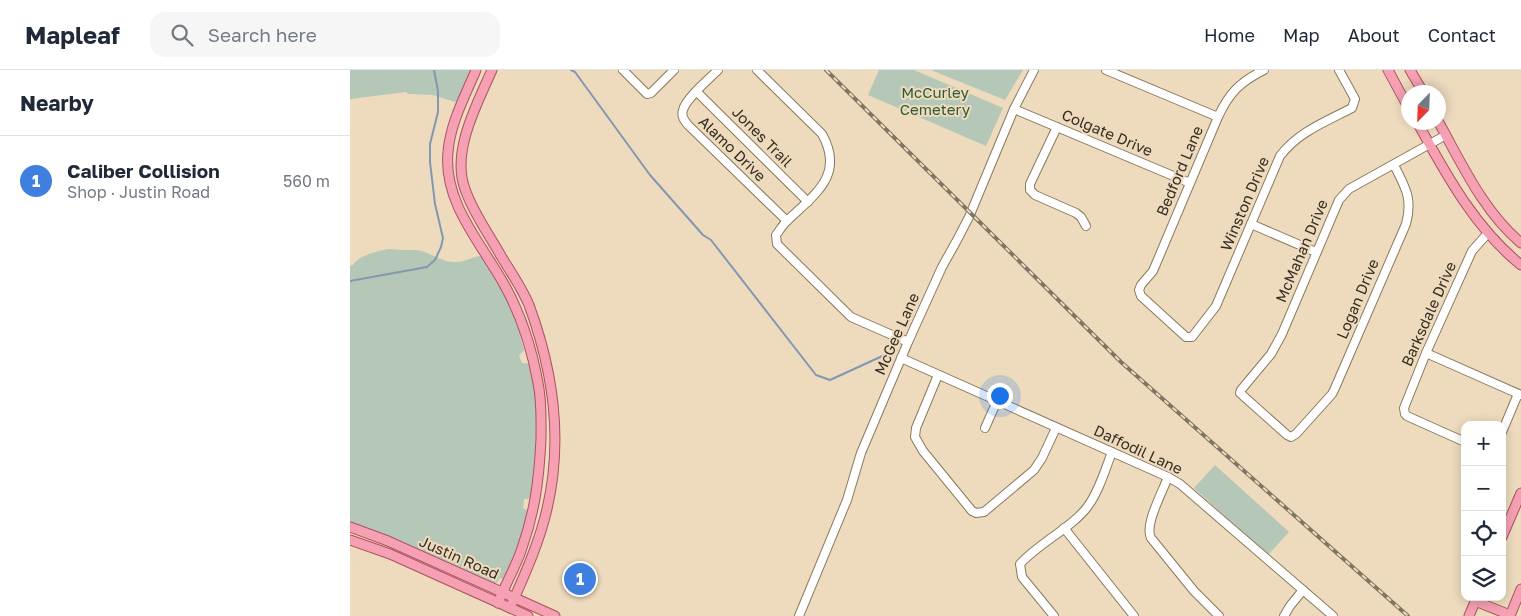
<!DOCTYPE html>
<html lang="en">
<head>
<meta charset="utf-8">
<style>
  body { margin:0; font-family:"Golos Text",sans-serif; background:#f6f6f7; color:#1f2937 }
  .controls { position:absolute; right:15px; bottom:15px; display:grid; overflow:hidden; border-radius:10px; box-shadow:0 2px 12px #0003 }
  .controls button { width:45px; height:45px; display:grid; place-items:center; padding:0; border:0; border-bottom:1px solid #e0e1e3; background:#fff; color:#1f2937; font:25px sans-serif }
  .compass { position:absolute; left:1051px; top:15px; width:45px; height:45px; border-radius:50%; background:#fff; box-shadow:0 2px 12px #0003; rotate:203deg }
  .you { position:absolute; left:649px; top:325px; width:18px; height:18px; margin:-12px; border:4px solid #fff; border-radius:50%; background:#1a73e8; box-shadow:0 0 0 8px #1a73e833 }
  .badge { display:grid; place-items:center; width:32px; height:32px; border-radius:50%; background:#1a73e8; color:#fff; font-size:16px; font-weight:700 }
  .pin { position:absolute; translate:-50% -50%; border:2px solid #fff; box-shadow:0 1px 5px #0006 }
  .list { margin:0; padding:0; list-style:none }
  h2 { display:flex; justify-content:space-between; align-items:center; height:65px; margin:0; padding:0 20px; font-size:21px }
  h2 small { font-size:16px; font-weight:400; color:#747a83 }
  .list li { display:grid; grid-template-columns:32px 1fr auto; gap:15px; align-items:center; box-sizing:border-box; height:90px; padding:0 20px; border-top:1px solid #e0e1e3 }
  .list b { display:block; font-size:19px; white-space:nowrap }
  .list p { margin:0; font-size:16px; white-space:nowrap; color:#747a83 }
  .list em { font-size:16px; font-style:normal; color:#747a83 }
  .icon { flex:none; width:28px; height:28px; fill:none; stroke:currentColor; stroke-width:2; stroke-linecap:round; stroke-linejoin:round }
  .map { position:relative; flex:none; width:1171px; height:546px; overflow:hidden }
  header { display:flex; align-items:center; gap:30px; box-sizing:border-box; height:70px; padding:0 25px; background:#fff; border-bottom:1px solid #e0e1e3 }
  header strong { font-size:24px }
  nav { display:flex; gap:28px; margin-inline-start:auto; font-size:18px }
  .search { width:350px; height:45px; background:#f6f6f7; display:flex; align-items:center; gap:12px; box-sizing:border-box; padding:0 18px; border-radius:15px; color:#747a83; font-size:19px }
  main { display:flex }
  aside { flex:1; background:#fff }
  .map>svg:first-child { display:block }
  .green { fill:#b5c7b6 }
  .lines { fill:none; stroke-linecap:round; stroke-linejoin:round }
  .stream { stroke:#8298b0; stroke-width:2 }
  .minor-casing { stroke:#89795d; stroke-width:10 }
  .major-casing { stroke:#ad5060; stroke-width:11 }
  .minor { stroke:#fff; stroke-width:8 }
  .major { stroke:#f5a1b3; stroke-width:9 }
  .rail-casing { stroke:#807562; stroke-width:4 }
  .rail { stroke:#eedbbe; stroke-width:2; stroke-dasharray:5.5; stroke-linecap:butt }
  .labels { text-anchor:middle; stroke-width:4; stroke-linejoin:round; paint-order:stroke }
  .park-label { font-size:15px; fill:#315a36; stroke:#eedbbe }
  .street-label { font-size:15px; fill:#352e23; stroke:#eedbbe }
</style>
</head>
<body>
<header>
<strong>Mapleaf</strong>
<div class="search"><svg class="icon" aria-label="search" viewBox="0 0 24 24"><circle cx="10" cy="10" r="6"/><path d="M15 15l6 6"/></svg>Search here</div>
<nav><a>Home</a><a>Map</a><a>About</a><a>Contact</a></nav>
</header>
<main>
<aside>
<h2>Nearby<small></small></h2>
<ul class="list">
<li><span class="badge" style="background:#3f7fe0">1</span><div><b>Caliber Collision</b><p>Shop · Justin Road</p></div><em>560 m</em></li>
</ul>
</aside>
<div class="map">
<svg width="1171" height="546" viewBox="0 0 1171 546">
  <rect width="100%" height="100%" fill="#eedbbe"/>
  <g class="green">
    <path d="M0 0H123L109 30 105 32 83 25 58 24 56 22 1 29 0 30Z"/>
    <path d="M529 0H564L653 38 636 76 518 25Z"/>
    <path d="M581 0H673L655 30Z"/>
    <path d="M39 179C48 180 58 180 66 180 79 181 90 192 104 192 115 193 123 185 134 186L163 239 174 280 169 286 172 293 181 294 185 311 190 374 181 426 178 429H174L173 438 180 442 172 472 153 509 150 508 146 514H142C95 493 49 468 0 452V196L3 195C9 185 28 181 39 179Z"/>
    <path d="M865 395 939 462 918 485 844 418Z"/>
  </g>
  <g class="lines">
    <g class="stream">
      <path d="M221 0 225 2 300 105 353 165 361 170 466 305 480 310 539 283"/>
      <path d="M0 211 77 197 85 190 91 177 93 168 85 134 80 92V74L88 42V21L84 0"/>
    </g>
    <g class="minor-casing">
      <g id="minor">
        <path d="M273 0 297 24 301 23 324 0"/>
        <path d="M368 0C359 9 336 28 333 40 331 46 334 50 338 55L437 151"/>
        <path d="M407 0 472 64C495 105 465 124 438 150 433 154 430 160 426 165L427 174 501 247 558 272"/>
        <path d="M756 0 868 47"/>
        <path d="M914 0C890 12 879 23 868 47L803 201 791 215 789 220 791 226 836 267H842L866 236 930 86C948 62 977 51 1002 38L1005 29 989 0"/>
        <path d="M347 22 458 132"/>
        <path d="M664 39 840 113"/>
        <path d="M707 57 680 114V120L685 125 726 143 731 147 736 156"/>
        <path d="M1044 95C1055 117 1063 128 1056 154L985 318 982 324 946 364 941 367 937 365 890 323 891 320 921 284 932 264 989 130 999 119 1096 65"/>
        <path d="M901 154 966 182"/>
        <path d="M1076 283 1171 325"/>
        <path d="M551 288 818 407 830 414 983 546"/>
        <path d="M588 305 566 358 565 367 573 381 622 441 626 443 634 442 684 400 692 388 706 358"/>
        <path d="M635 358 647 331"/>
        <path d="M1152 362 1168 324"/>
        <path d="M1115 372 1057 346 1055 344 1054 338 1076 283 1122 181 1138 163"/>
        <path d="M818 407C813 421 794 455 801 468L844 521 869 546"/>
        <path d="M714 458 784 546"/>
        <path d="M449 546 497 430 511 383 558 272 592 197 606 172 619 147 664 39 684 0"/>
        <path d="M704 546 672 507 670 494C689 473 723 457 738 436 749 421 755 400 762 382"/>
        <path d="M934 546 940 536 953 520"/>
      </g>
    </g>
    <g class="major-casing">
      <g id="major">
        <path d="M126 0C115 26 100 54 98 82 93 133 132 174 155 216 171 245 182 280 188 313 192 332 191 350 191 369 189 410 185 442 171 481 165 498 155 515 148 533"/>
        <path d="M142 0C127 34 101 82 115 119 123 143 139 164 151 186 160 201 172 218 179 235 203 300 213 371 197 439 189 474 174 506 160 538"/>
        <path d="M1038 0 1058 37"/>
        <path d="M1060 0 1073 22"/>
        <path d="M1088 51C1112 94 1133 141 1171 173"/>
        <path d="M1067 52C1096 104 1124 157 1171 195"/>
        <path d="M0 457 38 471 205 546"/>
        <path d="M1152 467 1171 423"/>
        <path d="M0 470 40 484 178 546"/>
        <path d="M1125 531 1160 545"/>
        <path d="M1119 546 1127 527"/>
        <path d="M1160 546 1171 519"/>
      </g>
    </g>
    <use href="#minor" class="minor"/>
    <use href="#major" class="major"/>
    <g class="rail-casing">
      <path id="rail" d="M476 0 771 292 1058 546"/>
    </g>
    <use href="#rail" class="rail"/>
  </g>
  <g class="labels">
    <g class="park-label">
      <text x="585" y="28">McCurley<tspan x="585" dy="17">Cemetery</tspan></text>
    </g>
    <g class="street-label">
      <text transform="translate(757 63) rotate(23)" y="5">Colgate Drive</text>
      <text transform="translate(412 67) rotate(45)" y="5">Jones Trail</text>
      <text transform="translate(382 79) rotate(44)" y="5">Alamo Drive</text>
      <text transform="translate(830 101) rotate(-67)" y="5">Bedford Lane</text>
      <text transform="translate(895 134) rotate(-67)" y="5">Winston Drive</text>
      <text transform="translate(952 181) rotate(-67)" y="5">McMahan Drive</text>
      <text transform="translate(1008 229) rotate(-67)" y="5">Logan Drive</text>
      <text transform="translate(1079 244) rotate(-66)" y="5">Barksdale Drive</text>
      <text transform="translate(547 264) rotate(-66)" y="5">McGee Lane</text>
      <text transform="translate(788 380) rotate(25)" y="5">Daffodil Lane</text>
      <text transform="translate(109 488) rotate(24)" y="5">Justin Road</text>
    </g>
  </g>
</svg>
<div class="controls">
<button>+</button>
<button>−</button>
<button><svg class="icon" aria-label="locate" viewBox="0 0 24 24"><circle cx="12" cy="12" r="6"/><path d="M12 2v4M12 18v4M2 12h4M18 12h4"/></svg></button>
<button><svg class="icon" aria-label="layers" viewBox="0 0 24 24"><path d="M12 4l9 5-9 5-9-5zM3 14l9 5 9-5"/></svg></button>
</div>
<svg class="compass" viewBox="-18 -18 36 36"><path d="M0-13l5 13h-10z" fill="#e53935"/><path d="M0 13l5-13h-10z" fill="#747a83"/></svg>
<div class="you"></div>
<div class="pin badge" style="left:230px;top:509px;background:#3f7fe0">1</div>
</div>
</main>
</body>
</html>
